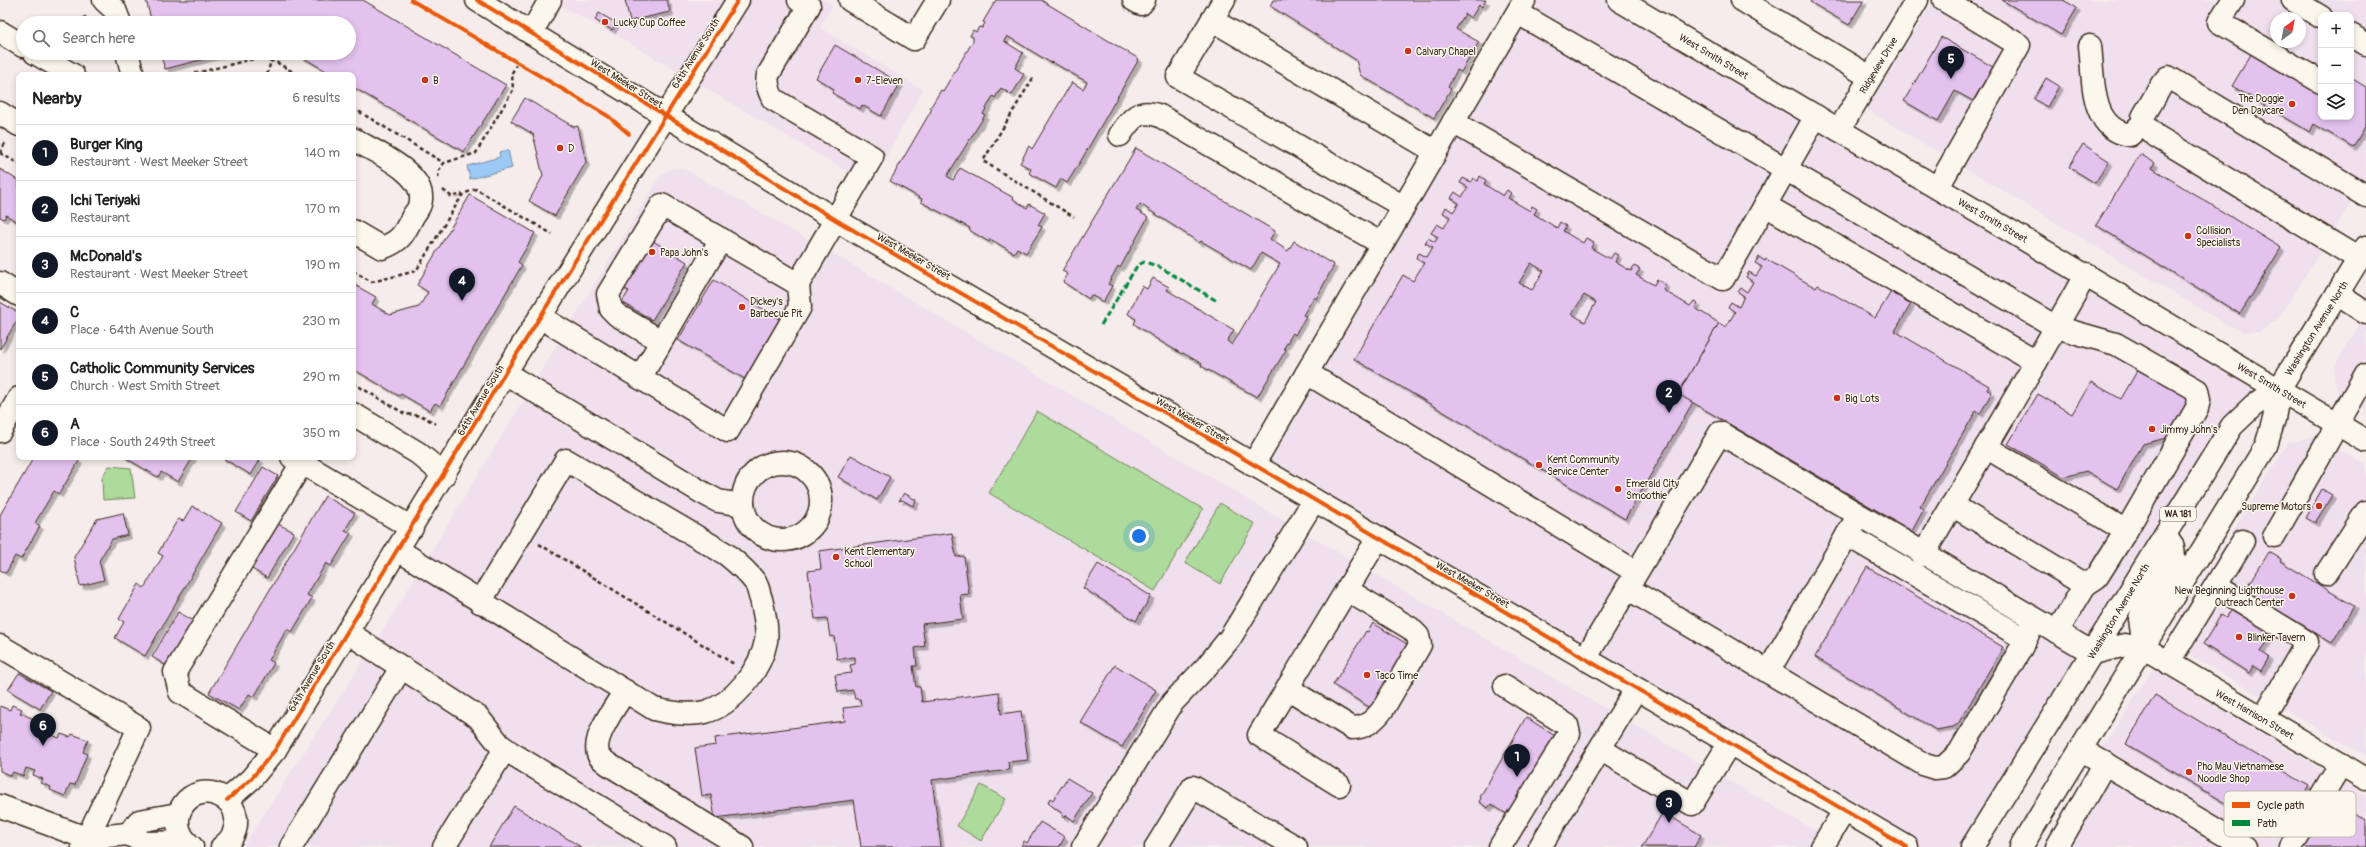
<!DOCTYPE html>
<html lang="en">
<head>
<meta charset="utf-8">
<style>
  body { margin:0; font-family:Pangolin,sans-serif; background:#f6f6f6; color:#222 }
  .controls { position:absolute; right:12px; top:12px; display:grid; overflow:hidden; border-radius:8px; box-shadow:0 2px 6px #0003 }
  .controls button { width:36px; height:36px; display:grid; place-items:center; padding:0; border:0; border-bottom:1px solid #e0e0e0; background:#fff; color:#222; font:20px sans-serif }
  .compass { position:absolute; left:2270px; top:12px; width:36px; height:36px; border-radius:50%; background:#fff; box-shadow:0 2px 6px #0003; rotate:32deg }
  .you { position:absolute; left:1139px; top:536px; width:14px; height:14px; margin:-10px; border:3px solid #fff; border-radius:50%; background:#1a73e8; box-shadow:0 0 0 6px #1a73e833 }
  .badge { display:grid; place-items:center; width:26px; height:26px; border-radius:50%; background:#111827; color:#fff; font-size:13px; font-weight:700 }
  .pin { position:absolute; translate:-50% -33px; filter:drop-shadow(0 1px 2px #0008) }
  .pin::after { content:''; position:absolute; top:21px; width:14px; height:12px; background:inherit; clip-path:polygon(0 0,100% 0,50% 100%) }
  .list { margin:0; padding:0; list-style:none }
  h2 { display:flex; justify-content:space-between; align-items:center; height:52px; margin:0; padding:0 16px; font-size:17px }
  h2 small { font-size:13px; font-weight:400; color:#767676 }
  .list li { display:grid; grid-template-columns:26px 1fr auto; gap:12px; align-items:center; box-sizing:border-box; height:56px; padding:0 16px; border-top:1px solid #e0e0e0 }
  .list b { display:block; font-size:15px; white-space:nowrap }
  .list p { margin:0; font-size:13px; white-space:nowrap; color:#767676 }
  .list em { font-size:13px; font-style:normal; color:#767676 }
  .icon { flex:none; width:22px; height:22px; fill:none; stroke:currentColor; stroke-width:2; stroke-linecap:round; stroke-linejoin:round }
  .map { position:relative; flex:none; width:2366px; height:847px; overflow:hidden }
  .search { position:absolute; background:#fff; box-shadow:0 2px 6px #0003; left:16px; top:16px; width:340px; height:44px; display:flex; align-items:center; gap:10px; box-sizing:border-box; padding:0 14px; border-radius:22px; color:#767676; font-size:15px }
  .panel { position:absolute; background:#fff; box-shadow:0 2px 6px #0003; left:16px; top:72px; width:340px; height:388px; border-radius:8px }
  .map>svg:first-child { display:block }
  .built { fill:#f0dfed; fill-rule:evenodd }
  .green { fill:#addb9b; stroke:#74825c }
  .water { fill:#9ccaf7; stroke:#758aa0 }
  .building { fill:#e3c2ee; stroke:#3b2a1e; fill-rule:evenodd; filter:url(#shadow) }
  .lines { fill:none; stroke-linecap:round; stroke-linejoin:round }
  .minor-casing { stroke:#3b2a1e; stroke-width:25 }
  .major-casing { stroke:#3b2a1e; stroke-width:25 }
  .path { stroke:#3b2a1e; stroke-width:2.5; stroke-dasharray:4 3; stroke-linecap:butt }
  .minor { stroke:#fbf7ec; stroke-width:22 }
  .major { stroke:#fbf7ec; stroke-width:22 }
  .quiet { stroke:#00873e; stroke-width:3; stroke-dasharray:6 3; stroke-linecap:butt }
  .cycleway-casing { stroke:#fbf7ec; stroke-width:6 }
  .cycleway { stroke:#e8590c; stroke-width:4 }
  .poi-dot { fill:#c8321e; stroke:#fbf7ec; stroke-width:1.5 }
  .labels { text-anchor:middle; stroke-width:3; stroke-linejoin:round; paint-order:stroke }
  .shield { fill:#fbf7ec; stroke:#75685c; stroke-width:1 }
  .shield-label { font-size:9px; font-weight:bold; fill:#3b2a1e }
  .poi-label { font-size:10px; fill:#3b2a1e; stroke:#fbf7ec; text-anchor:start }
  .street-label { font-size:10px; fill:#3b2a1e; stroke:#fbf7ec }
  .key { fill:#fbf7ec; stroke:#c1baae; stroke-width:1 }
  .key-label { font-size:11px; fill:#3b2a1e }
</style>
</head>
<body>
<div class="map">
<svg width="2366" height="847" viewBox="0 0 2366 847">
  <defs>
    <filter id="shadow"><feDropShadow dx="3.5" dy="3.5" stdDeviation="0" flood-color="#0004"/></filter>
  </defs>
  <rect width="100%" height="100%" fill="#f6ecec"/>
  <filter id="ink" filterUnits="userSpaceOnUse"><feTurbulence type="fractalNoise" baseFrequency=".025" numOctaves="2"/><feDisplacementMap in="SourceGraphic" scale="8" xChannelSelector="R" yChannelSelector="G"/><feConvolveMatrix kernelMatrix="1 2 1 2 8 2 1 2 1" color-interpolation-filters="sRGB"/></filter>
  <g filter="url(#ink)">
    <g class="built">
      <path d="M550 0H824L832 5 820 28 923 90 870 185 631 44Z"/>
      <path d="M1524 0H1619L2279 389 2253 406 1972 847H1907L1253 465Z"/>
      <path d="M1934 0H2366V179L2278 319 2260 332H2244L2224 323 1866 109ZM2321 15H2351V117H2321ZM2276 18H2300V42H2276Z"/>
      <path d="M679 168 686 170 847 262 1269 512 1843 847H243L393 614 661 175 670 169Z"/>
      <path d="M2366 314V410L2338 394 2334 376 2335 365Z"/>
      <path d="M2315 436 2366 465V756L2186 653 2179 633 2180 616 2288 443Z"/>
      <path d="M2153 668 2366 796V847H2042Z"/>
    </g>
    <g class="green">
      <path d="M1037 411 1203 509 1155 591 989 493Z"/>
      <path d="M109 466 131 468 135 498 103 500 102 477Z"/>
      <path d="M1220 503 1255 524 1220 584 1185 563Z"/>
      <path d="M981 785 1006 799 981 841 957 826Z"/>
    </g>
    <path class="water" d="M508 150 512 168 470 179 467 166 500 157 499 152Z"/>
    <g class="building">
      <path d="M146 0H363L506 85 464 152 353 87V75H333L295 53H349V23H152Z"/>
      <path d="M625 0H667L670 12 630 21Z"/>
      <path d="M996 0H1041L1139 59 1082 159 1067 183 1061 179 1056 188 1029 173 1031 169 1020 163 1029 146 1032 149 1072 82 1083 89 1087 82 1052 62 1051 63 1007 36 1004 41 1023 53 1015 68 1024 74 1012 95 1001 88 995 98 993 96 983 114 985 115 947 176 953 180 960 168 1014 198 1013 199 1027 208 1029 204 1045 213 1038 225 1042 227 1026 253 1017 248 1014 253 990 239 989 242 969 230 970 228 921 202 922 199 890 181 932 109 930 108 941 90 943 91 973 41V37L970 36 973 30 976 32 979 27 982 28 985 23 983 22Z"/>
      <path d="M1273 0H1486L1482 7 1479 5 1471 18 1465 14 1456 29 1479 42 1461 72 1457 70 1448 87 1451 89 1434 118 1360 75 1356 60 1270 6Z"/>
      <path d="M1811 0H1864L1849 25 1810 2Z"/>
      <path d="M2002 0H2063L2077 8 2061 35Z"/>
      <path d="M599 13 616 23 612 30 595 20Z"/>
      <path d="M1941 37 1993 67 1973 101 1955 91 1938 121 1904 101Z"/>
      <path d="M835 45 900 83 881 116 862 105 860 109 832 93 834 89 816 78Z"/>
      <path d="M2253 51 2321 91V117H2351V78L2366 87V125L2353 147 2314 124 2310 132 2232 86Z"/>
      <path d="M160 53H228L165 69Z"/>
      <path d="M2046 78 2059 86 2047 107 2034 99Z"/>
      <path d="M525 98 574 127 578 126 586 162 555 216 529 201 543 176 533 134 511 121Z"/>
      <path d="M2083 144 2109 161 2095 183 2069 167Z"/>
      <path d="M1136 148 1275 231 1270 239 1288 251 1294 241 1334 265 1316 299 1314 297 1303 315 1306 316 1295 335 1293 333 1284 348 1286 350 1257 397 1201 366 1202 364 1183 353 1182 354 1160 341 1134 324 1136 319 1128 314 1142 286 1147 289 1153 278 1169 287 1167 290 1234 330 1227 341 1232 345 1280 264 1261 253 1251 270 1201 241 1200 243 1140 204 1136 210 1148 217 1120 268 1118 266 1108 284 1112 286 1103 302 1091 295 1089 299 1063 282 1068 274 1062 271Z"/>
      <path d="M2140 154 2155 163 2152 168 2281 248 2240 314 2096 225Z"/>
      <path d="M0 169 19 181V223L6 215 4 219 0 217Z"/>
      <path d="M1480 176 1486 180 1484 184 1503 196 1507 190 1511 193 1508 198 1530 211 1532 206 1537 209 1534 214 1557 228 1560 222 1566 226 1563 231 1583 243 1586 238 1594 242 1591 248 1610 259 1614 253 1618 255 1615 262 1631 271 1634 266 1640 269 1636 275 1654 285 1657 279 1666 285 1663 290 1690 306 1694 301 1698 303 1695 308 1719 323 1678 394 1693 402 1625 519 1354 359 1403 275 1413 281 1424 263 1416 258 1419 253 1427 257 1433 247 1425 243 1428 238 1435 242 1438 237 1431 233 1437 224 1444 228 1450 217 1443 213 1446 207 1453 212 1459 203 1451 198 1455 192 1462 197 1468 187 1460 183 1463 178 1471 182 1473 178 1478 181ZM1531 263 1544 271 1532 290 1519 283ZM1584 295 1596 302 1585 322 1572 314Z"/>
      <path d="M470 195 535 233 518 262 522 265 440 406 435 403 430 411 401 394 399 396 353 369V284L376 297 372 304 390 315 419 307 428 292 417 285Z"/>
      <path d="M650 239 687 262 652 320 622 302 629 291 621 287Z"/>
      <path d="M1759 257 1765 261 1766 259 1816 288 1818 285 1875 318 1891 292 1911 304 1895 331 1989 386 1987 390 1992 392 1980 414 1976 411 1920 507 1924 509 1912 531 1678 394 1719 323 1726 327 1735 312 1728 307 1731 302 1739 307 1744 296 1738 292 1741 288 1747 292 1753 282 1746 277 1749 272 1756 276 1762 267 1755 263Z"/>
      <path d="M714 280 785 322 750 382 678 340Z"/>
      <path d="M0 302 19 313V317L0 349Z"/>
      <path d="M2140 366 2191 396 2166 438 2143 444 2117 489 2086 471 2064 477 2008 444 2038 394 2072 414 2091 382 2121 399Z"/>
      <path d="M851 455 890 477 877 500 838 477Z"/>
      <path d="M34 457H74L79 461 59 494 54 491 35 523 40 526 21 559 15 556 6 573 0 570V515Z"/>
      <path d="M124 457H193L178 482 161 472 158 477Z"/>
      <path d="M221 457H256L260 460 251 475Z"/>
      <path d="M263 467 278 476 251 521 236 512Z"/>
      <path d="M2322 489 2332 495 2315 523 2306 518Z"/>
      <path d="M904 493 916 500 913 506 902 500 899 501Z"/>
      <path d="M325 496 355 513 345 530 351 533 331 566 326 563 307 595 312 598 292 632 287 629 269 660 274 663 254 697 249 694 239 710 209 693Z"/>
      <path d="M192 506 222 523 145 656 115 638 124 622 119 619 139 584 144 588 163 556 158 553 178 519 183 521Z"/>
      <path d="M123 513 128 535 112 539 99 561 104 580 80 586 74 557 97 519Z"/>
      <path d="M278 524 294 532 267 578 252 569Z"/>
      <path d="M952 533 956 557 964 556 969 594 960 595 963 619 922 624 925 646 915 648 917 666H913L916 687H920L922 702 999 692 1001 714 1021 711 1028 760 1008 762 1009 770 932 780 941 847H861L854 800 715 818 711 795 702 796 695 748 716 745 715 738 845 721 843 708 861 706 860 699H855L853 690 838 692 835 675 852 673 850 665 855 664V657L837 659 834 636 830 637 827 618 815 619 808 571 821 569 819 551Z"/>
      <path d="M2269 552 2281 559 2280 561 2354 606 2332 643 2257 598 2255 600 2244 593Z"/>
      <path d="M1098 564 1151 596 1136 621 1083 588Z"/>
      <path d="M1867 567 2003 647 1958 724 1953 727 1936 730 1815 657Z"/>
      <path d="M2234 605 2274 630 2261 652 2269 657 2261 671 2253 666 2249 673 2203 644 2221 615 2226 618Z"/>
      <path d="M178 612 194 621 167 666 152 657Z"/>
      <path d="M1373 623 1415 649 1374 710 1333 685 1366 631 1368 632Z"/>
      <path d="M1115 665 1156 690 1122 747 1080 722Z"/>
      <path d="M19 673 51 691 40 709 8 690Z"/>
      <path d="M2155 695 2309 786 2280 835 2126 744Z"/>
      <path d="M12 705 22 709 20 713 34 719 32 723 42 727 39 734 48 738 50 734 59 738 61 734 70 737 72 734 88 740 83 752 87 754 75 785 70 784 65 796 50 790 51 787 41 783 43 779 33 775 35 771 26 768 23 776 13 772 11 776 0 771V706L10 710Z"/>
      <path d="M1526 717 1561 740 1516 820 1491 804 1488 808 1479 802 1481 798 1480 797Z"/>
      <path d="M1067 778 1092 793 1074 821 1066 815 1065 818 1062 816 1063 814 1048 803 1050 798 1053 800Z"/>
      <path d="M2334 800 2366 820V847H2304Z"/>
      <path d="M514 806 581 847H489Z"/>
      <path d="M1663 812 1701 835 1694 847H1642Z"/>
      <path d="M1040 822 1065 837 1059 847 1021 846 1024 841 1027 843Z"/>
    </g>
    <g class="lines">
      <g class="minor-casing">
        <g id="minor">
          <path d="M104 0 115 10 120 23"/>
          <path d="M850 0 914 39 938 0"/>
          <path d="M1134 0 1141 4 1144 0"/>
          <path d="M1224 0 1178 77 1404 207"/>
          <path d="M1619 0 2366 441"/>
          <path d="M1742 0 1870 77"/>
          <path d="M2233 0 2219 22 2321 82"/>
          <path d="M2293 0 2321 17"/>
          <path d="M1518 13 2056 327 2116 344 2197 390 2199 400 2197 408 2126 531 1986 447"/>
          <path d="M1212 20 1436 152"/>
          <path d="M0 32 23 46"/>
          <path d="M531 33 550 0"/>
          <path d="M2351 35 2366 44"/>
          <path d="M2090 46C2094 78 2089 129 2130 135L2143 123"/>
          <path d="M35 53 73 75"/>
          <path d="M127 53 133 75"/>
          <path d="M0 113 19 125"/>
          <path d="M1453 122 1723 279 1816 116"/>
          <path d="M1839 130 1917 0"/>
          <path d="M1120 135C1131 118 1139 108 1160 116L1382 244"/>
          <path d="M353 139C373 151 424 172 421 200 421 205 416 212 413 216 404 234 401 241 382 248L353 231"/>
          <path d="M1938 187 2019 45 1944 0"/>
          <path d="M1765 205 2036 362 2086 274"/>
          <path d="M2359 259 2156 136 2143 123V117L2162 84 2168 77 2366 196"/>
          <path d="M0 283 19 295"/>
          <path d="M2337 294 2366 313"/>
          <path d="M540 317 728 431 800 307 798 284"/>
          <path d="M661 341 617 315 611 309 608 294 662 205 798 284 872 157 773 99C769 91 766 84 768 75L809 6 799 0"/>
          <path d="M505 373 703 493 718 501 743 505"/>
          <path d="M1307 373 1636 572"/>
          <path d="M640 378 721 239"/>
          <path d="M353 414 418 453 444 475"/>
          <path d="M0 431 19 398"/>
          <path d="M292 457 412 528"/>
          <circle cx="782" cy="501" r="39"/>
          <path d="M1253 465 1524 1"/>
          <path d="M1952 505 2085 585 2057 632"/>
          <path d="M1847 535 2025 639"/>
          <path d="M2274 536 2366 374"/>
          <path d="M398 550 654 709C670 713 688 716 705 712 733 705 761 669 766 641 768 628 764 611 761 599 759 594 758 586 755 582 747 571 736 562 726 554L566 460 480 602"/>
          <path d="M1923 555 2036 362"/>
          <path d="M2326 574 2366 512"/>
          <path d="M2085 585 2097 577 2126 531"/>
          <path d="M2216 586 2307 642 2263 718"/>
          <path d="M1627 588 1925 765 1935 768 1944 767 1959 753 2020 650 2035 620"/>
          <path d="M347 632 478 717 500 745 511 753 665 847"/>
          <path d="M0 646 139 728 83 847"/>
          <path d="M2144 648 2140 619 2143 608 2174 558 2173 547 2165 535"/>
          <path d="M1585 659 1720 433 2093 653 2125 645 2144 648 2366 779"/>
          <path d="M2168 663 2243 541"/>
          <path d="M1768 672 1854 523"/>
          <path d="M1287 688 1352 728C1366 728 1375 720 1383 709L1420 645 1418 636 1410 628 1347 590"/>
          <path d="M625 691C616 706 590 739 599 756 601 759 606 762 608 764L742 847"/>
          <path d="M1600 749 1692 804 1729 744"/>
          <path d="M275 750 180 692 175 672 302 463"/>
          <path d="M2082 750 2245 847"/>
          <path d="M1339 785 1259 735 1378 538"/>
          <path d="M227 800 251 779 275 750 505 373 738 0"/>
          <path d="M0 806 86 838 128 834 145 843 185 842"/>
          <path d="M128 834 139 821 178 814"/>
          <path d="M192 847C159 822 190 777 224 798 231 802 235 811 236 818 237 831 232 840 222 847"/>
          <path d="M291 847 401 668"/>
          <path d="M444 847 505 749"/>
          <path d="M1083 847 1173 702 1207 666 1230 638 1314 500"/>
          <path d="M1156 847 1193 787 1296 847"/>
          <path d="M1500 847 1569 734 1567 725 1505 686"/>
          <path d="M1540 847 1636 689"/>
          <path d="M1822 847 1844 811"/>
          <path d="M2057 847 2105 763"/>
          <path d="M2291 847 2341 764"/>
        </g>
      </g>
      <g class="major-casing">
        <g id="major">
          <path d="M477 0 836 220 1907 847"/>
          <path d="M1972 847 2232 426 2253 406 2279 389"/>
          <path d="M2021 847 2266 446 2274 419 2279 389 2366 247"/>
        </g>
      </g>
      <g class="path">
        <path d="M77 23 88 15"/>
        <path d="M188 75 257 58 276 62 298 75"/>
        <path d="M267 75 271 61"/>
        <path d="M1033 78 983 161 1074 217"/>
        <path d="M353 108 444 163"/>
        <path d="M0 153 5 143"/>
        <path d="M0 153 19 164"/>
        <path d="M438 178 439 170 444 163 476 153 513 90 512 73 517 63"/>
        <path d="M443 190 452 197 462 194"/>
        <path d="M353 271 372 282 416 271 463 194 476 189 552 234"/>
        <path d="M353 383 405 414 422 416 436 424"/>
        <path d="M539 544 734 664"/>
      </g>
      <use href="#minor" class="minor"/>
      <use href="#major" class="major"/>
      <path class="quiet" d="M1101 325 1137 266 1144 262 1158 266 1217 301"/>
      <g class="cycleway-casing">
        <g id="cycleway">
          <path d="M411 0 608 116 629 134"/>
          <path d="M477 0 836 220 1907 847"/>
          <path d="M227 800 251 779 275 750 505 373 738 0"/>
        </g>
      </g>
      <use href="#cycleway" class="cycleway"/>
    </g>
  </g>
  <g class="poi-dot">
    <circle cx="605" cy="22" r="4"/>
    <circle cx="1408" cy="51" r="4"/>
    <circle cx="425" cy="80" r="4"/>
    <circle cx="858" cy="80" r="4"/>
    <circle cx="2292" cy="104" r="4"/>
    <circle cx="560" cy="148" r="4"/>
    <circle cx="2188" cy="236" r="4"/>
    <circle cx="652" cy="252" r="4"/>
    <circle cx="742" cy="307" r="4"/>
    <circle cx="1837" cy="398" r="4"/>
    <circle cx="2152" cy="429" r="4"/>
    <circle cx="1539" cy="465" r="4"/>
    <circle cx="1618" cy="489" r="4"/>
    <circle cx="2319" cy="506" r="4"/>
    <circle cx="836" cy="557" r="4"/>
    <circle cx="2292" cy="596" r="4"/>
    <circle cx="2239" cy="637" r="4"/>
    <circle cx="1367" cy="675" r="4"/>
    <circle cx="2189" cy="772" r="4"/>
  </g>
  <g class="labels">
    <rect class="shield" x="2160" y="507" width="36" height="14" rx="3"/>
    <g class="shield-label">
      <text x="2178" y="517">WA 181</text>
    </g>
    <g class="poi-label">
      <text x="613" y="26">Lucky Cup Coffee</text>
      <text x="1416" y="55">Calvary Chapel</text>
      <text x="433" y="84">B</text>
      <text x="866" y="84">7-Eleven</text>
      <text x="2284" y="102" text-anchor="end">The Doggie<tspan x="2284" dy="12">Den Daycare</tspan></text>
      <text x="568" y="152">D</text>
      <text x="2196" y="234">Collision<tspan x="2196" dy="12">Specialists</tspan></text>
      <text x="660" y="256">Papa John's</text>
      <text x="750" y="305">Dickey's<tspan x="750" dy="12">Barbecue Pit</tspan></text>
      <text x="1845" y="402">Big Lots</text>
      <text x="2160" y="433">Jimmy John's</text>
      <text x="1547" y="463">Kent Community<tspan x="1547" dy="12">Service Center</tspan></text>
      <text x="1626" y="487">Emerald City<tspan x="1626" dy="12">Smoothie</tspan></text>
      <text x="2311" y="510" text-anchor="end">Supreme Motors</text>
      <text x="844" y="555">Kent Elementary<tspan x="844" dy="12">School</tspan></text>
      <text x="2284" y="594" text-anchor="end">New Beginning Lighthouse<tspan x="2284" dy="12">Outreach Center</tspan></text>
      <text x="2247" y="641">Blinker Tavern</text>
      <text x="1375" y="679">Taco Time</text>
      <text x="2197" y="770">Pho Mau Vietnamese<tspan x="2197" dy="12">Noodle Shop</tspan></text>
    </g>
    <g class="street-label">
      <text transform="translate(695 53) rotate(-58)" y="4">64th Avenue South</text>
      <text transform="translate(1714 56) rotate(31)" y="4">West Smith Street</text>
      <text transform="translate(1878 65) rotate(-59)" y="4">Ridgeview Drive</text>
      <text transform="translate(627 83) rotate(32)" y="4">West Meeker Street</text>
      <text transform="translate(1993 220) rotate(30)" y="4">West Smith Street</text>
      <text transform="translate(914 256) rotate(30)" y="4">West Meeker Street</text>
      <text transform="translate(2316 328) rotate(-58)" y="4">Washington Avenue North</text>
      <text transform="translate(2272 385) rotate(31)" y="4">West Smith Street</text>
      <text transform="translate(480 400) rotate(-59)" y="4">64th Avenue South</text>
      <text transform="translate(1193 420) rotate(30)" y="4">West Meeker Street</text>
      <text transform="translate(1473 584) rotate(30)" y="4">West Meeker Street</text>
      <text transform="translate(2118 611) rotate(-59)" y="4">Washington Avenue North</text>
      <text transform="translate(311 676) rotate(-59)" y="4">64th Avenue South</text>
      <text transform="translate(2255 714) rotate(30)" y="4">West Harrison Street</text>
    </g>
  </g>
  <rect x="2224" y="791" width="132" height="46" rx="6" class="key"/>
  <rect x="2232" y="802" width="18" height="6" fill="#e8590c"/>
  <rect x="2232" y="820" width="18" height="6" fill="#00873e"/>
  <g class="key-label">
    <text x="2257" y="809">Cycle path</text>
    <text x="2257" y="827">Path</text>
  </g>
</svg>
<div class="controls">
<button>+</button>
<button>−</button>
<button><svg class="icon" aria-label="layers" viewBox="0 0 24 24"><path d="M12 4l9 5-9 5-9-5zM3 14l9 5 9-5"/></svg></button>
</div>
<svg class="compass" viewBox="-18 -18 36 36"><path d="M0-13l5 13h-10z" fill="#e53935"/><path d="M0 13l5-13h-10z" fill="#767676"/></svg>
<div class="you"></div>
<div class="pin badge" style="left:1517px;top:777px">1</div>
<div class="pin badge" style="left:1669px;top:413px">2</div>
<div class="pin badge" style="left:1669px;top:823px">3</div>
<div class="pin badge" style="left:462px;top:301px">4</div>
<div class="pin badge" style="left:1951px;top:79px">5</div>
<div class="pin badge" style="left:43px;top:746px">6</div>
<div class="search"><svg class="icon" aria-label="search" viewBox="0 0 24 24"><circle cx="10" cy="10" r="6"/><path d="M15 15l6 6"/></svg>Search here</div>
<section class="panel">
<h2>Nearby<small>6 results</small></h2>
<ul class="list">
<li><span class="badge">1</span><div><b>Burger King</b><p>Restaurant · West Meeker Street</p></div><em>140 m</em></li>
<li><span class="badge">2</span><div><b>Ichi Teriyaki</b><p>Restaurant</p></div><em>170 m</em></li>
<li><span class="badge">3</span><div><b>McDonald's</b><p>Restaurant · West Meeker Street</p></div><em>190 m</em></li>
<li><span class="badge">4</span><div><b>C</b><p>Place · 64th Avenue South</p></div><em>230 m</em></li>
<li><span class="badge">5</span><div><b>Catholic Community Services</b><p>Church · West Smith Street</p></div><em>290 m</em></li>
<li><span class="badge">6</span><div><b>A</b><p>Place · South 249th Street</p></div><em>350 m</em></li>
</ul>
</section>
</div>
</body>
</html>
